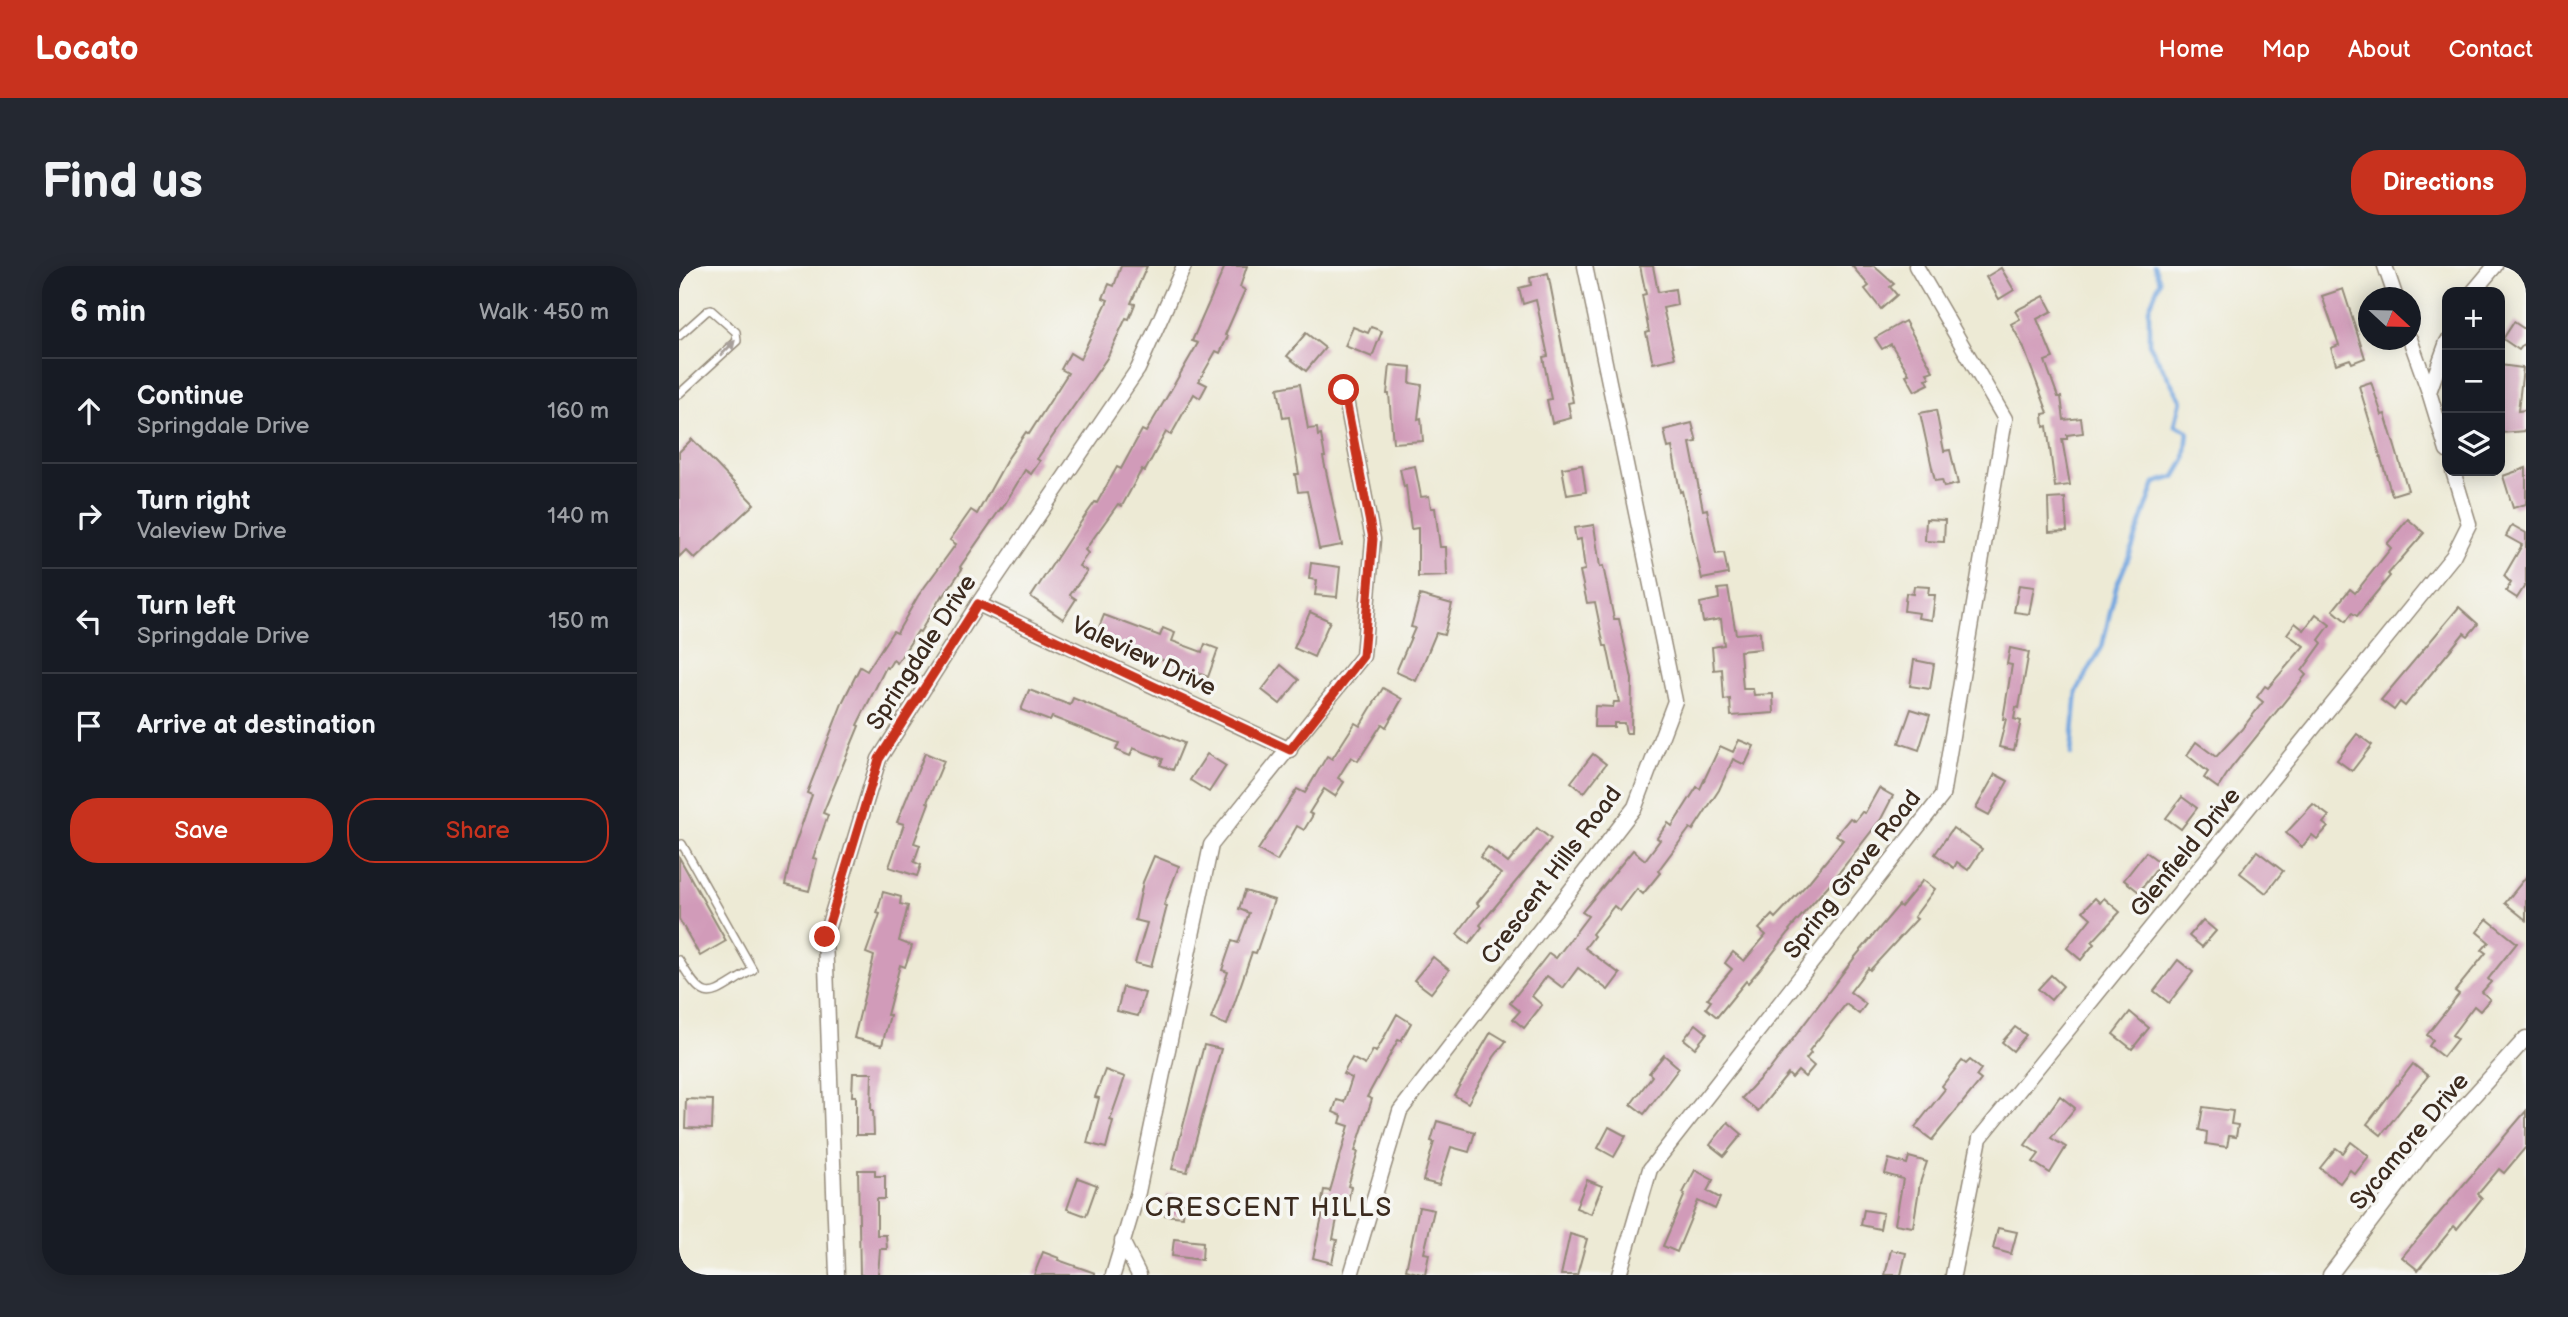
<!DOCTYPE html>
<html lang="en">
<head>
<meta charset="utf-8">
<style>
  body { margin:0; font-family:"Balsamiq Sans",sans-serif; background:#242831; color:#f1f3f6 }
  .controls { position:absolute; right:21px; top:21px; display:grid; overflow:hidden; border-radius:14px; box-shadow:0 4px 18px #0003 }
  .controls button { width:63px; height:63px; display:grid; place-items:center; padding:0; border:0; border-bottom:2px solid #363941; background:#171b24; color:#f1f3f6; font:35px sans-serif }
  .compass { position:absolute; left:1679px; top:21px; width:63px; height:63px; border-radius:50%; background:#171b24; box-shadow:0 4px 18px #0003; rotate:112deg }
  .stop { position:absolute; width:21px; height:21px; margin:-16px; border:5px solid #c8321e; border-radius:50%; background:#fff }
  .stop.end { background:#c8321e; border-color:#fff; box-shadow:0 2px 7px #0008 }
  .list { margin:0; padding:0; list-style:none }
  h2 { display:flex; justify-content:space-between; align-items:center; height:91px; margin:0; padding:0 28px; font-size:30px }
  h2 small { font-size:23px; font-weight:400; color:#9ea1a6 }
  .list li { display:grid; grid-template-columns:46px 1fr auto; gap:21px; align-items:center; box-sizing:border-box; height:105px; padding:0 28px; border-top:2px solid #363941 }
  .list b { display:block; font-size:26px; white-space:nowrap }
  .list p { margin:0; font-size:23px; white-space:nowrap; color:#9ea1a6 }
  .list em { font-size:23px; font-style:normal; color:#9ea1a6 }
  .actions { display:flex; gap:14px; padding:21px 28px }
  .actions a { flex:1; padding:16px 0; border:2px solid #c8321e; border-radius:28px; text-align:center; font-size:24px; color:#c8321e }
  .actions .main { background:#c8321e; color:#fff }
  .icon { flex:none; width:38px; height:38px; fill:none; stroke:currentColor; stroke-width:2; stroke-linecap:round; stroke-linejoin:round }
  .map { position:relative; flex:none; width:1847px; height:1009px; overflow:hidden; border-radius:28px }
  header { display:flex; align-items:center; gap:42px; box-sizing:border-box; height:98px; padding:0 35px; background:#c8321e; color:#fff }
  header strong { font-size:33px }
  nav { display:flex; gap:38px; margin-inline-start:auto; font-size:24px }
  .intro { display:flex; align-items:center; justify-content:space-between; box-sizing:border-box; height:168px; padding:0 42px }
  h1 { margin:0; font-size:49px }
  .button { padding:18px 32px; border-radius:28px; background:#c8321e; color:#fff; font-size:24px; font-weight:700 }
  main { display:flex; gap:42px; padding:0 42px }
  aside { flex:1; background:#171b24; border-radius:28px; box-shadow:0 4px 18px #0003 }
  .map>svg:first-child { display:block }
  .lines { fill:none; stroke-linecap:round; stroke-linejoin:round }
  .stream { stroke:#73a6df; stroke-width:4.5 }
  .building { fill:#d19bb9 }
  .service-casing { stroke:#948a7a; stroke-width:10 }
  .minor-casing { stroke:#948a7a; stroke-width:17 }
  .service { stroke:#fff; stroke-width:7 }
  .minor { stroke:#fff; stroke-width:14 }
  .oneway { fill:#a79f9a }
  .route { stroke:#c8321e; stroke-width:9 }
  .labels { text-anchor:middle; stroke-width:7; stroke-linejoin:round; paint-order:stroke }
  .street-label { font-size:24px; fill:#3b2a1e; stroke:#f6f6f2 }
  .neighbourhood-label { font-size:26px; letter-spacing:2px; fill:#3b2a1e; stroke:#f6f6f2 }
</style>
</head>
<body>
<header>
<strong>Locato</strong>
<nav><a>Home</a><a>Map</a><a>About</a><a>Contact</a></nav>
</header>
<div class="intro"><h1>Find us</h1><a class="button">Directions</a></div>
<main>
<aside>
<h2>6 min<small>Walk · 450 m</small></h2>
<ul class="list">
<li><svg class="icon" aria-label="ahead" viewBox="0 0 24 24"><path d="M12 20V5M6 11l6-6 6 6"/></svg><div><b>Continue</b><p>Springdale Drive</p></div><em>160 m</em></li>
<li><svg class="icon" aria-label="right" viewBox="0 0 24 24"><path d="M7 20v-9h11M14 6l5 5-5 5"/></svg><div><b>Turn right</b><p>Valeview Drive</p></div><em>140 m</em></li>
<li><svg class="icon" aria-label="left" viewBox="0 0 24 24"><path d="M17 20v-9H6M10 6l-5 5 5 5"/></svg><div><b>Turn left</b><p>Springdale Drive</p></div><em>150 m</em></li>
<li><svg class="icon" aria-label="arrive" viewBox="0 0 24 24"><path d="M6 21V4h12l-3 4 3 4H6"/></svg><div><b>Arrive at destination</b></div></li>
</ul>
<div class="actions"><a class="main">Save</a><a>Share</a></div>
</aside>
<div class="map">
<svg width="1847" height="1009" viewBox="0 0 1847 1009">
  <rect width="100%" height="100%" fill="#f6f6f2"/>
  <filter id="ink" filterUnits="userSpaceOnUse"><feTurbulence type="fractalNoise" baseFrequency=".0143" numOctaves="2"/><feDisplacementMap in="SourceGraphic" scale="14" xChannelSelector="R" yChannelSelector="G"/><feConvolveMatrix kernelMatrix="1 2 1 2 8 2 1 2 1" color-interpolation-filters="sRGB"/></filter>
  <filter id="wash" filterUnits="userSpaceOnUse"><feTurbulence type="fractalNoise" baseFrequency=".00686" numOctaves="4" result="noise"/><feDisplacementMap in="SourceGraphic" scale="28" xChannelSelector="R" yChannelSelector="G"/><feGaussianBlur stdDeviation="1.57" result="paint"/><feColorMatrix in="noise" values="0 0 0 0 0 0 0 0 0 0 0 0 0 0 0 0 0 1.4 0 .05"/><feComposite in="paint" operator="in"/></filter>
  <g filter="url(#wash)">
    <rect width="100%" height="100%" fill="#edead5"/>
    <g class="lines">
      <path class="stream" d="M1392 488 1398 425 1423 381 1437 321 1451 288 1476 217 1496 211 1506 194 1509 165 1496 159 1502 134 1470 78V42L1481 15 1475 0"/>
    </g>
    <g id="blocks">
      <g class="building">
        <path d="M442 0H468L452 37 456 38 450 53 447 52 428 92 358 193 361 195 352 208 346 204 323 243 322 242 281 301 283 303 264 331 263 329 241 366 239 365 218 397 214 394 209 402 207 401 178 459 180 460 144 547 149 549 134 592 138 593 130 625 106 619 113 587 133 529 128 527 164 435 181 401 188 405 214 365 218 367 239 330 277 278 271 274 292 244 298 248 329 192 347 166 350 168 389 107 382 103 391 87 401 93 429 34 424 32 430 18 435 20Z"/>
        <path d="M546 0H568L561 21 566 24 546 69 549 70 541 87 537 85 520 115 528 119 521 132 515 128 492 169 487 166 466 205 463 203 443 240 439 238 406 284 409 287 400 300 408 305 391 329 397 333 384 353 352 331 390 273 416 236 418 237 438 201 442 203 463 164 467 166 489 129 519 77 513 75Z"/>
        <path d="M961 0H974L979 26 996 23 998 39 984 42 996 92 974 97 967 67 970 66 963 29 967 28Z"/>
        <path d="M1173 0H1195L1215 18 1211 21 1218 29 1202 43 1186 23 1190 20Z"/>
        <path d="M1322 2 1335 24 1320 33 1307 11Z"/>
        <path d="M869 7 894 136 889 137 892 152 873 157 868 134 872 133 864 91 869 90 857 34 844 38 840 22 852 19 851 12Z"/>
        <path d="M1664 23 1686 92 1673 97 1671 93 1657 98 1652 82 1660 79 1643 30Z"/>
        <path d="M1365 30 1373 45 1358 53 1374 92 1366 95 1379 131H1382L1385 154 1402 152 1404 167 1388 169V173H1383L1391 219 1376 221 1368 160 1365 161 1364 148 1369 147 1344 80 1332 58 1341 53 1336 45Z"/>
        <path d="M1226 55 1254 105 1248 107 1251 112 1247 113 1250 118 1236 125 1227 109 1230 108 1212 78 1203 83 1196 72Z"/>
        <path d="M1835 56 1847 64V75L1840 84 1824 73Z"/>
        <path d="M674 61 689 67 692 61 703 65 693 91 666 80Z"/>
        <path d="M627 67 646 82 627 105 608 90Z"/>
        <path d="M711 99 732 101 731 117 743 119 739 153 742 152 744 175 714 177 710 128H708Z"/>
        <path d="M1821 99 1844 102 1839 145 1847 144V165L1821 167Z"/>
        <path d="M1692 116 1703 149 1706 148 1729 224 1713 229 1680 120Z"/>
        <path d="M621 118 629 163 638 162 639 170 642 169 646 191H644L663 279 640 283 628 225 619 226 616 208H620L610 151 604 152 599 122Z"/>
        <path d="M1257 144 1265 185 1271 184 1279 218 1265 221 1263 214 1256 215 1241 147Z"/>
        <path d="M1013 157 1018 176 1011 177 1024 244 1028 243 1037 288 1045 287 1049 308 1023 313 1003 225 1001 226 993 181 989 182 985 164Z"/>
        <path d="M13 173 75 238 16 293 7 284 0 291V186Z"/>
        <path d="M903 199 907 226 888 229 883 202Z"/>
        <path d="M736 200 742 231 750 230 752 242H756L761 281H767L768 310 739 311V262L732 263 727 220 725 221 721 203Z"/>
        <path d="M1847 202V238L1834 242 1824 210Z"/>
        <path d="M1386 232 1388 265 1370 266 1369 233Z"/>
        <path d="M1247 253 1266 254 1265 276 1246 275Z"/>
        <path d="M1729 253 1745 267 1709 308 1711 310 1678 350 1673 347 1667 355 1654 344 1671 323 1676 327 1712 282 1708 278Z"/>
        <path d="M915 259 921 301 924 300 935 353H940L953 413 952 467H947L945 457H935V461H915L916 440 934 441 935 436H940L928 380H925L916 336 908 337 901 305 906 304 902 273 897 274 895 262Z"/>
        <path d="M1833 259 1847 267V318L1838 332 1827 325 1832 317 1825 310 1843 279 1827 270Z"/>
        <path d="M632 297 661 301 658 331 636 329 638 314 630 313Z"/>
        <path d="M1340 319 1355 321 1350 348 1335 346Z"/>
        <path d="M1235 320 1250 321 1249 329H1256L1253 354 1239 352 1240 347 1225 345 1227 327 1234 328Z"/>
        <path d="M1049 322 1057 368 1081 366 1082 383 1061 385 1064 423H1074L1075 429 1094 428 1095 447 1052 450 1051 433 1045 434 1043 403 1035 404 1033 381 1045 379 1042 353 1024 356 1021 337 1040 333 1039 323Z"/>
        <path d="M741 329 773 338 765 369 757 367 737 415 717 406 736 362 732 361Z"/>
        <path d="M1780 341 1799 358 1789 370 1785 367 1726 440 1721 436 1715 444 1702 434Z"/>
        <path d="M631 346 651 355 635 391 615 382Z"/>
        <path d="M1637 348 1651 359 1640 374 1643 377 1623 405 1627 409 1552 502 1539 522 1525 512 1529 506 1508 489 1517 476 1537 491 1562 464 1584 436 1578 431 1586 420 1589 422 1625 380 1608 368 1616 357 1625 364Z"/>
        <path d="M425 349 481 370 484 362 496 367 493 375 523 386 526 378 539 383 529 411 417 369Z"/>
        <path d="M1331 382 1350 386 1340 442 1337 441 1335 453 1342 455 1335 484 1320 481 1327 453H1324L1333 399 1328 398Z"/>
        <path d="M1235 394 1255 398 1251 423 1231 420Z"/>
        <path d="M602 399 620 414 601 438 583 424Z"/>
        <path d="M704 422 723 433 707 461 703 458 679 495 672 491 659 512 665 516 656 530 645 523 630 547 634 549 625 564 618 560 598 595 579 584 618 523 626 527 648 490 653 493 676 457 681 460Z"/>
        <path d="M350 424 391 439 394 432 505 477 494 504 481 499 484 493 454 482 451 490 437 484 440 477 373 451 371 455 342 444Z"/>
        <path d="M1232 443 1251 449 1240 484 1220 477Z"/>
        <path d="M1678 468 1693 479 1673 505 1658 494Z"/>
        <path d="M1060 474 1075 480 1066 499 1054 493 1040 524 1014 564 1011 562 979 605 981 607 964 628 958 623 941 645 935 640 913 668 915 670 906 682 941 708 929 724 899 702 884 722 868 710 853 730 863 739 845 762 834 753 841 745 831 737 870 687 877 692 909 650 903 646 954 584 966 594 981 574 978 572 989 557 993 560 1018 521 1021 523 1041 480 1054 486Z"/>
        <path d="M246 487 265 495 248 536 250 537 235 577 241 579 235 596 242 599 238 610 210 601 225 558 218 556Z"/>
        <path d="M528 488 547 500 530 526 511 514Z"/>
        <path d="M914 488 927 498 905 527 892 516Z"/>
        <path d="M1316 508 1329 515 1310 549 1297 542Z"/>
        <path d="M1200 522 1214 530 1202 553 1155 613 1110 664 1111 665 1085 698 1069 717 1067 715 1038 751 1027 742 1032 735 1028 733 1053 703 1046 697 1054 686 1065 695 1087 669 1080 663 1093 649 1096 652 1129 617 1164 574 1157 569 1171 552 1176 555 1183 546 1186 547Z"/>
        <path d="M1503 531 1518 542 1502 563 1487 552Z"/>
        <path d="M1634 538 1650 550 1644 557 1649 561 1638 573 1633 569 1623 581 1607 567Z"/>
        <path d="M858 562 872 573 801 659 803 661 790 678 778 668 800 639 798 637 822 608 801 591 809 581 829 597Z"/>
        <path d="M1274 562 1303 583 1289 604 1278 596 1275 602 1256 588Z"/>
        <path d="M1578 585 1604 605 1587 627 1561 607Z"/>
        <path d="M1467 586 1482 597 1460 626 1445 614Z"/>
        <path d="M475 590 500 600 485 639 488 640 472 701 456 697 468 657 456 654 464 616Z"/>
        <path d="M0 591 47 675 21 690 0 653Z"/>
        <path d="M1847 611V654L1826 637Z"/>
        <path d="M1244 614 1256 623 1235 651 1238 653 1191 704 1189 702 1171 726 1187 738 1180 748 1167 738 1130 785 1132 787 1127 793 1135 800 1126 811 1119 805 1113 812 1109 808 1079 845 1063 832 1087 806 1088 807 1176 691 1220 639 1222 641Z"/>
        <path d="M566 625 595 634 577 687 573 686 548 759 532 753 549 706 543 704 553 675 559 677 570 647 560 643Z"/>
        <path d="M204 626 222 631 221 638 229 640 220 675 233 680 226 701 221 699 208 749H211L203 779 175 772 195 690 187 687 201 648 198 647Z"/>
        <path d="M1416 632 1421 637 1425 632 1441 646 1413 676 1415 678 1402 694 1388 682 1412 652 1404 645Z"/>
        <path d="M1808 653 1838 677 1809 713 1812 716 1803 726 1811 733 1801 745 1795 740 1773 769 1778 773 1764 791 1750 780 1754 774 1748 769 1780 728 1776 725 1807 687 1803 684 1810 676 1798 666Z"/>
        <path d="M1524 654 1537 665 1523 681 1510 670Z"/>
        <path d="M754 691 770 704 752 727 735 714Z"/>
        <path d="M1499 694 1514 706 1490 737 1475 725Z"/>
        <path d="M1372 709 1384 720 1372 734 1359 723Z"/>
        <path d="M444 721 466 727 459 750 438 745Z"/>
        <path d="M1451 746 1470 762 1453 783 1434 768Z"/>
        <path d="M718 748 732 757 722 775 719 774 688 831 693 833 676 885 679 886 669 920 672 921 667 946 661 945 659 948 654 973 658 974 653 997 634 992 644 946 641 945 645 924 651 925 670 860 661 857 663 850 654 846 658 834 665 836 673 812 664 808 673 792 686 799 694 784 697 786Z"/>
        <path d="M1017 758 1028 767 1016 782 1005 773Z"/>
        <path d="M1336 761 1347 769 1334 785 1323 776Z"/>
        <path d="M812 766 827 775 815 791 789 837 775 829Z"/>
        <path d="M525 779 542 783 508 906 493 903Z"/>
        <path d="M985 789 1000 802 965 848 952 838 973 810 970 807Z"/>
        <path d="M1291 794 1302 803 1297 810 1302 814 1253 874 1236 861 1266 823 1263 820 1283 795 1287 798Z"/>
        <path d="M1734 798 1749 810 1702 869 1688 858Z"/>
        <path d="M426 804 446 811 431 854 434 855 427 882 408 877 420 832 416 831Z"/>
        <path d="M174 807H193L192 844H194L195 869H177V830H173Z"/>
        <path d="M1381 830 1396 842 1372 872 1387 881 1371 907 1354 896 1360 888 1346 879Z"/>
        <path d="M7 833 34 834 33 863 6 862Z"/>
        <path d="M1524 841 1554 845 1552 858 1559 859 1557 871 1550 870 1548 881 1527 878 1528 866 1520 864Z"/>
        <path d="M1847 845V881L1825 907 1820 903 1799 928 1803 932 1778 963 1775 960 1739 1004 1723 991Z"/>
        <path d="M758 855 796 866 790 886 772 881 760 919 744 915 755 876 752 875Z"/>
        <path d="M1049 856 1063 868 1045 890 1031 879Z"/>
        <path d="M930 861 947 870 935 891 919 882Z"/>
        <path d="M1672 876 1690 890 1676 908 1671 904 1661 917 1641 902 1657 882 1664 887Z"/>
        <path d="M1230 891 1248 896 1241 917 1234 961 1216 958 1224 913 1206 908 1210 893 1228 898Z"/>
        <path d="M179 904H196V910H206V933H198V969H207L208 983H201L199 1009H181Z"/>
        <path d="M1016 904 1034 914 1028 925 1041 932 1036 943 1019 935 998 986 984 980 1006 928 1004 927Z"/>
        <path d="M399 912 418 919 407 950 388 943Z"/>
        <path d="M908 914 923 920 912 948 897 942Z"/>
        <path d="M488 928 506 930 504 951 486 949Z"/>
        <path d="M740 941 755 944 745 987 750 988 746 1009 727 1004Z"/>
        <path d="M1185 944 1204 947 1201 963 1182 959Z"/>
        <path d="M1319 962 1338 966 1332 988 1314 983Z"/>
        <path d="M891 968 908 973 898 1009H882Z"/>
        <path d="M495 973 524 976 523 994 493 990Z"/>
        <path d="M1212 984 1227 987 1222 1009H1206Z"/>
        <path d="M364 986 380 992 379 994 416 1007V1009H355Z"/>
      </g>
    </g>
  </g>
  <g filter="url(#ink)">
    <use href="#blocks" fill-opacity="0" stroke="#948a7a" stroke-width="2"/>
    <g class="lines">
      <g class="service-casing">
        <g id="service">
          <path d="M0 70 28 45 32 44 57 66 58 75 0 128"/>
          <path d="M0 580 3 578 74 704C30 729 29 743 0 694"/>
        </g>
      </g>
      <g class="minor-casing">
        <g id="minor">
          <path d="M1706 0 1717 32"/>
          <path d="M1794 26 1816 0"/>
          <path d="M1731 73 1750 126"/>
          <path d="M1768 76 1750 126 1768 185"/>
          <path d="M299 338 611 484"/>
          <path d="M443 975 460 1009"/>
          <path d="M158 1009 146 671 200 493 299 338 459 103 505 0"/>
          <path d="M434 1009 459 926 532 579 684 390 694 273 665 123"/>
          <path d="M672 1009 721 845 956 541 996 435 906 0"/>
          <path d="M940 1009 971 903 1263 530 1326 153 1237 0"/>
          <path d="M1274 1009 1301 872 1774 290 1790 258 1774 205"/>
          <path d="M1651 1009 1749 880 1847 772"/>
        </g>
      </g>
      <use href="#service" class="service"/>
      <use href="#minor" class="minor"/>
    </g>
    <defs><path id="oneway-solid" d="M-6-.8H1V-3.2L6.5 0L1 3.2V.8H-6Z" transform="scale(1.75)"/></defs>
    <use class="oneway" href="#oneway-solid" transform="translate(49 82) rotate(-46)"/>
  </g>
  <g class="lines" filter="url(#ink)">
    <path class="route" d="M146 671 200 493 299 338 611 484 684 390 694 273 665 124"/>
  </g>
  <g class="labels">
    <g class="street-label">
      <text transform="translate(242 386) rotate(-57)" y="8">Springdale Drive</text>
      <text transform="translate(465 390) rotate(25)" y="8">Valeview Drive</text>
      <text transform="translate(1506 586) rotate(-51)" y="8">Glenfield Drive</text>
      <text transform="translate(1173 608) rotate(-52)" y="8">Spring Grove Road</text>
      <text transform="translate(872 609) rotate(-53)" y="8">Crescent Hills Road</text>
      <text transform="translate(1730 875) rotate(-50)" y="8">Sycamore Drive</text>
    </g>
    <g class="neighbourhood-label">
      <text x="590" y="950">CRESCENT HILLS</text>
    </g>
  </g>
</svg>
<div class="controls">
<button>+</button>
<button>−</button>
<button><svg class="icon" aria-label="layers" viewBox="0 0 24 24"><path d="M12 4l9 5-9 5-9-5zM3 14l9 5 9-5"/></svg></button>
</div>
<svg class="compass" viewBox="-18 -18 36 36"><path d="M0-13l5 13h-10z" fill="#e53935"/><path d="M0 13l5-13h-10z" fill="#9ea1a6"/></svg>
<div class="stop" style="left:665px;top:124px"></div>
<div class="stop end" style="left:146px;top:671px"></div>
</div>
</main>
</body>
</html>
